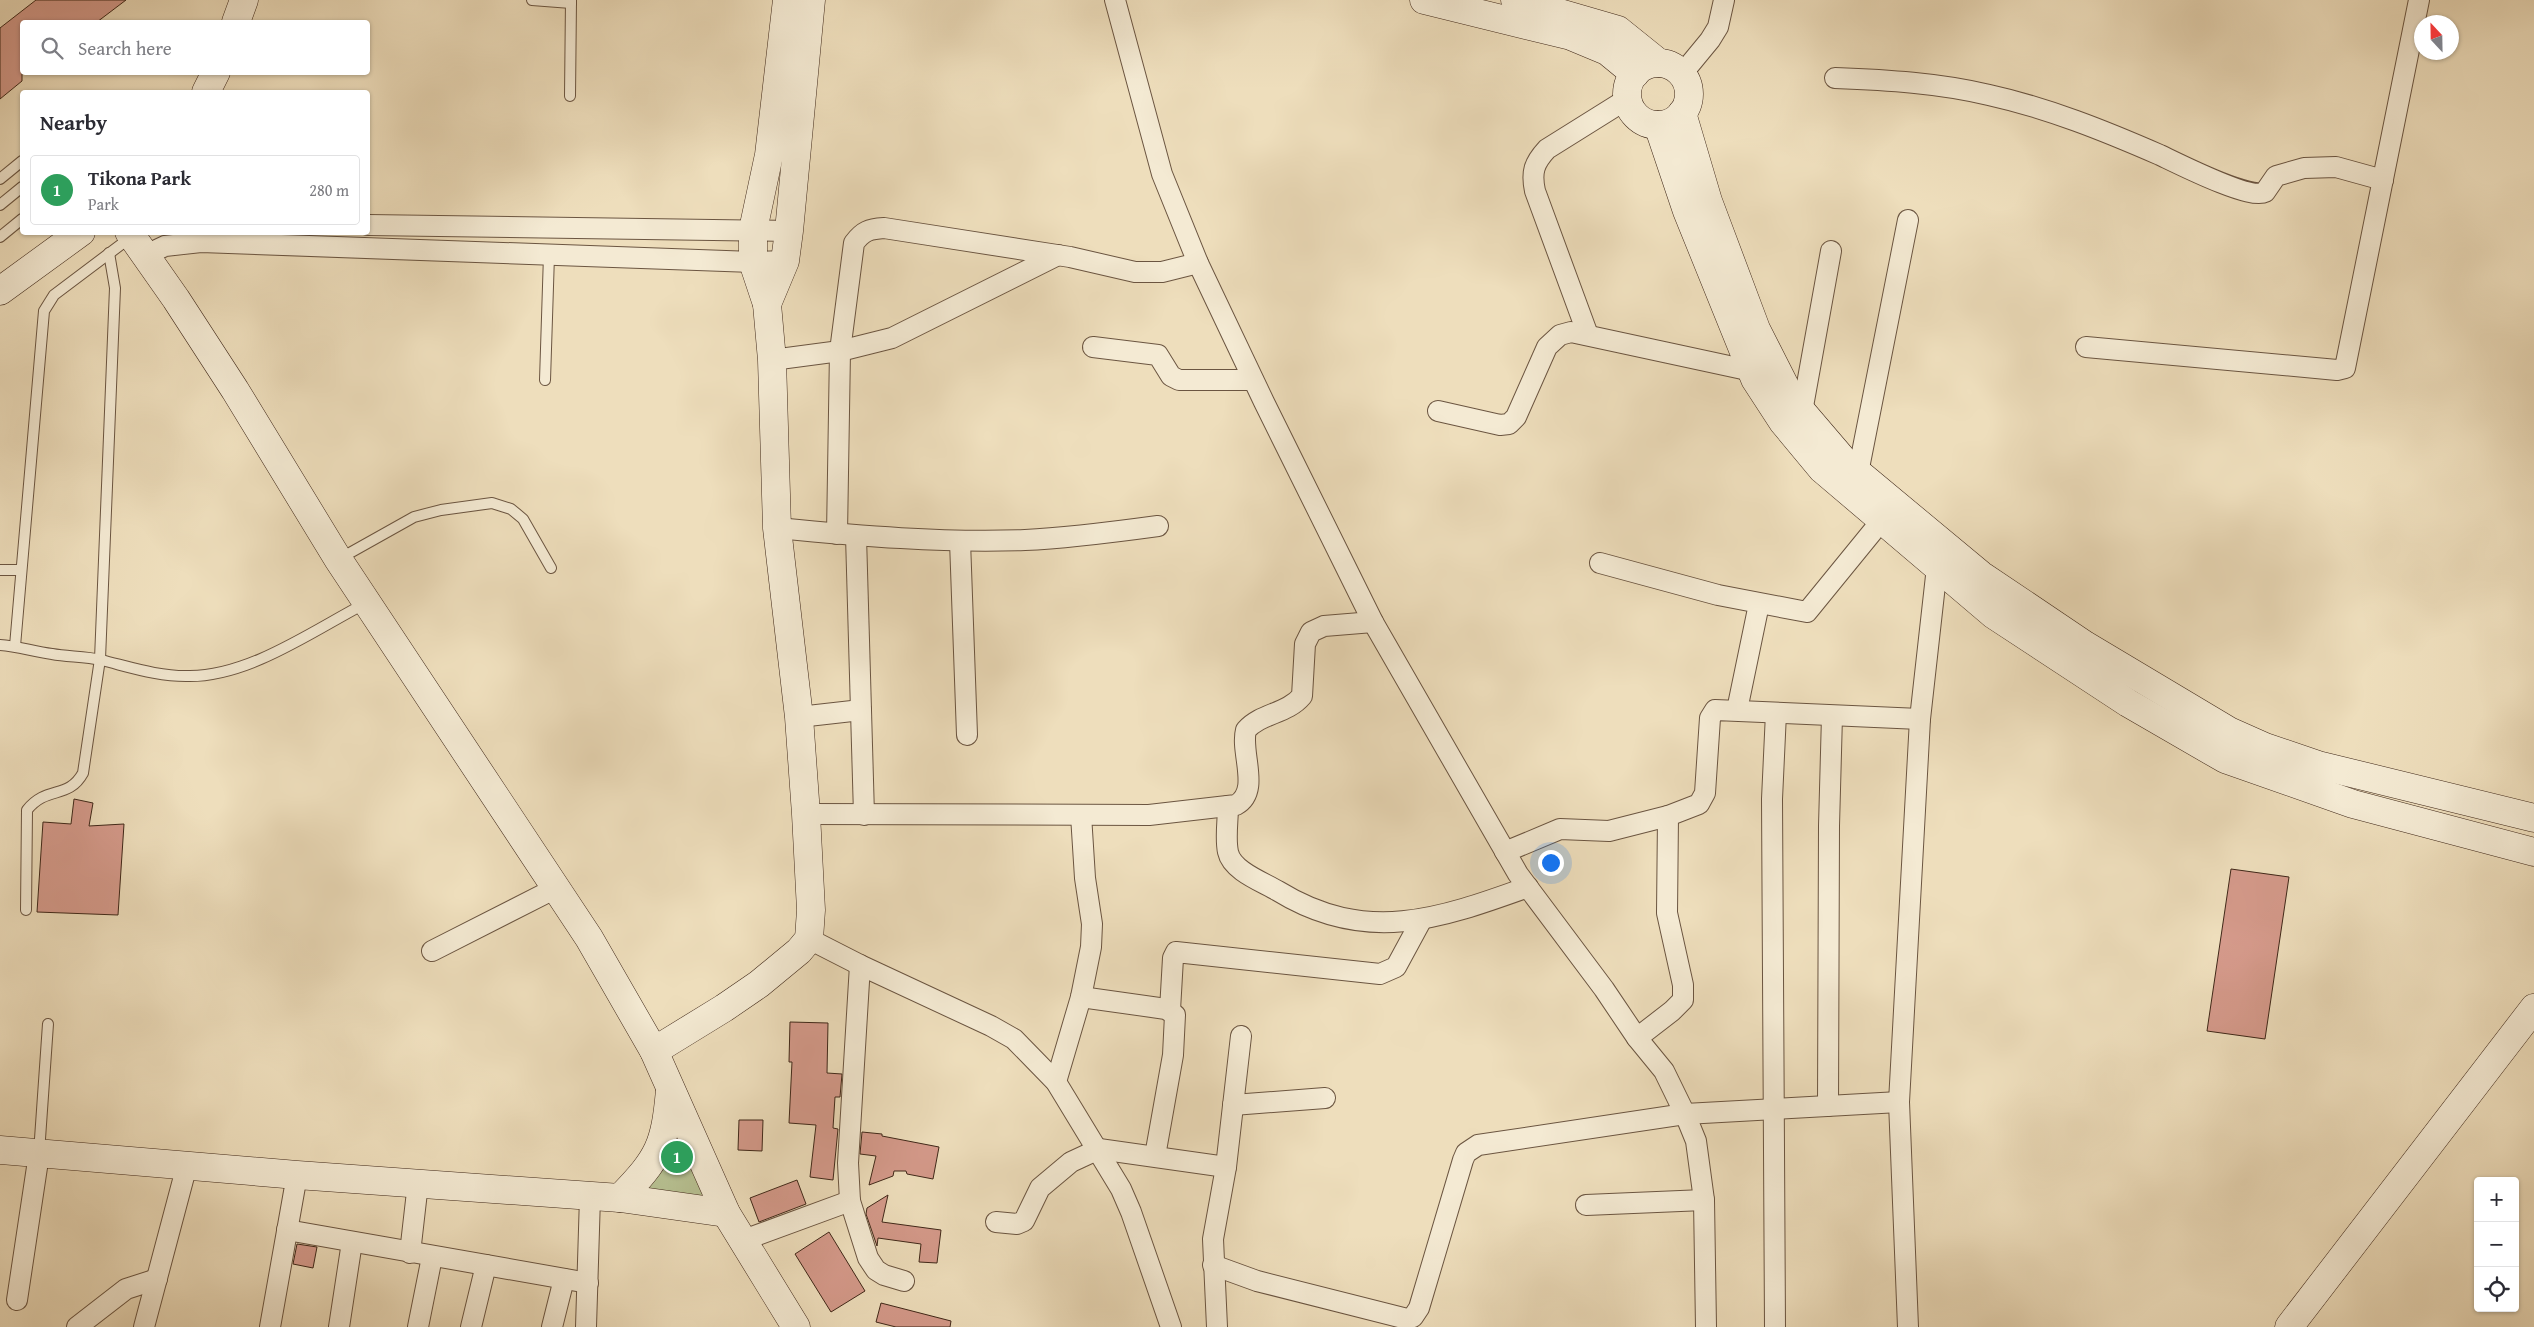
<!DOCTYPE html>
<html lang="en">
<head>
<meta charset="utf-8">
<style>
  body { margin:0; font-family:"Gentium Book Plus",serif; background:#f7f7f7; color:#2b2b33 }
  .controls { position:absolute; right:15px; bottom:15px; display:grid; overflow:hidden; border-radius:5px; box-shadow:0 1px 4px #0004 }
  .controls button { width:45px; height:45px; display:grid; place-items:center; padding:0; border:0; border-bottom:1px solid #e1e1e2; background:#fff; color:#2b2b33; font:25px sans-serif }
  .compass { position:absolute; left:2414px; top:15px; width:45px; height:45px; border-radius:50%; background:#fff; box-shadow:0 1px 4px #0004; rotate:338deg }
  .you { position:absolute; left:1550px; top:862px; width:18px; height:18px; margin:-12px; border:4px solid #fff; border-radius:50%; background:#1a73e8; box-shadow:0 0 0 8px #1a73e833 }
  .badge { display:grid; place-items:center; width:32px; height:32px; border-radius:50%; background:#8f2418; color:#fff; font-size:16px; font-weight:700 }
  .pin { position:absolute; translate:-50% -50%; border:2px solid #fff; box-shadow:0 1px 5px #0006 }
  .list { margin:0; padding:0; list-style:none }
  h2 { display:flex; justify-content:space-between; align-items:center; height:65px; margin:0; padding:0 20px; font-size:21px }
  h2 small { font-size:16px; font-weight:400; color:#7c7c81 }
  .list li { display:grid; grid-template-columns:32px 1fr auto; gap:15px; align-items:center; box-sizing:border-box; height:70px; margin:0 10px 10px; padding:0 10px; border:1px solid #e1e1e2; border-radius:5px }
  .list b { display:block; font-size:19px; white-space:nowrap }
  .list p { margin:0; font-size:16px; white-space:nowrap; color:#7c7c81 }
  .list em { font-size:16px; font-style:normal; color:#7c7c81 }
  .icon { flex:none; width:28px; height:28px; fill:none; stroke:currentColor; stroke-width:2; stroke-linecap:round; stroke-linejoin:round }
  .map { position:relative; flex:none; width:2534px; height:1327px; overflow:hidden }
  .search { position:absolute; background:#fff; box-shadow:0 1px 4px #0004; left:20px; top:20px; width:350px; height:55px; display:flex; align-items:center; gap:12px; box-sizing:border-box; padding:0 18px; border-radius:5px; color:#7c7c81; font-size:19px }
  .panel { position:absolute; background:#fff; box-shadow:0 1px 4px #0004; left:20px; top:90px; width:350px; height:145px; border-radius:5px }
  .map>svg:first-child { display:block }
  .green { fill:#b7c192; stroke:#7b7455 }
  .building { fill:#d59a8b; stroke:#3f2718 }
  .lines { fill:none; stroke-linecap:round; stroke-linejoin:round }
  .lane-casing { stroke:#6b5541; stroke-width:12 }
  .street-casing { stroke:#6b5541; stroke-width:22 }
  .secondary-casing { stroke:#3f2718; stroke-width:29 }
  .lane { stroke:#f4ead3; stroke-width:10 }
  .street { stroke:#f4ead3; stroke-width:20 }
  .secondary { stroke:#f4ead3; stroke-width:28 }
</style>
</head>
<body>
<div class="map">
<svg width="2534" height="1327" viewBox="0 0 2534 1327">
  <rect width="100%" height="100%" fill="#eedebc"/>
  <filter id="stains"><feTurbulence type="fractalNoise" baseFrequency=".004" numOctaves="4"/><feColorMatrix values="0 0 0 0 .2 0 0 0 0 .09 0 0 0 0 .02 0 0 0 .5 -.17"/></filter>
  <radialGradient id="worn" r=".72"><stop offset=".6" stop-color="#630" stop-opacity="0"/><stop offset="1" stop-color="#630" stop-opacity=".3"/></radialGradient>
  <path class="green" d="M673 1118 723 1206 630 1193Z"/>
  <g class="building">
    <path d="M36 0H126L97 22H22V81L0 99V28Z"/>
    <path d="M74 799 93 803 89 826 124 824 118 915 37 912 43 822 71 824Z"/>
    <path d="M2231 869 2289 877 2265 1039 2207 1031Z"/>
    <path d="M790 1022 828 1023 827 1073 842 1074 840 1097H835L833 1128 838 1129 833 1180 810 1177 816 1125 789 1123 792 1062H789Z"/>
    <path d="M739 1120H763L762 1151 738 1150Z"/>
    <path d="M862 1132 882 1134V1136L939 1147 933 1179 907 1174 906 1171H894L893 1176 869 1185 876 1156 860 1154Z"/>
    <path d="M797 1180 806 1204 759 1222 750 1198Z"/>
    <path d="M888 1195 882 1222 941 1230 937 1263 919 1262 921 1244 878 1238 877 1246 866 1214 867 1208Z"/>
    <path d="M829 1232 865 1291 831 1312 795 1254Z"/>
    <path d="M297 1244 317 1247 313 1268 293 1264Z"/>
    <path d="M881 1303 951 1321 950 1327H896L876 1322Z"/>
  </g>
  <g class="lines">
    <g class="lane-casing">
      <g id="lane">
        <path d="M532 0 571 3"/>
        <path d="M570 96 571 0"/>
        <path d="M0 179 22 161"/>
        <path d="M0 205 22 187"/>
        <path d="M0 237 22 219"/>
        <path d="M545 380 549 255"/>
        <path d="M339 559 414 517 441 510 492 503 511 509 523 519 551 568"/>
        <path d="M0 570H21"/>
        <path d="M0 645C18 646 34 652 52 654 68 657 85 656 101 660 130 667 159 677 190 676 250 676 314 630 366 603"/>
        <path d="M15 646 44 311 54 295 131 237"/>
        <path d="M26 910 27 810C47 785 68 800 83 773L100 659 115 288 109 253"/>
        <path d="M39 1153 48 1024"/>
      </g>
    </g>
    <g class="street-casing">
      <g id="street">
        <path d="M1115 0 1162 174 1198 263 1264 402 1373 622 1518 874 1604 989 1637 1038 1664 1071 1685 1114 1696 1141 1704 1200 1706 1327"/>
        <path d="M1682 74 1710 40 1718 27 1724 0"/>
        <path d="M1835 78C1887 80 1939 83 1989 95 2048 108 2105 131 2160 155 2179 164 2250 200 2265 192L2276 176 2304 168 2336 167 2383 180"/>
        <path d="M368 225 789 231"/>
        <path d="M146 255 165 246 201 242 753 262 785 261"/>
        <path d="M1588 335 1535 191C1531 172 1534 163 1547 149L1627 99"/>
        <path d="M1093 347 1158 355 1171 376 1179 380H1253"/>
        <path d="M2086 347 2337 370 2345 368 2419 0"/>
        <path d="M772 360 840 351 892 338 1058 255"/>
        <path d="M1438 411 1500 425 1509 424 1516 417 1547 347 1560 335 1571 332 1752 371"/>
        <path d="M1802 412 1831 251"/>
        <path d="M1858 473 1908 220"/>
        <path d="M777 528C860 536 942 543 1025 540 1070 538 1114 532 1158 526"/>
        <path d="M837 534 840 351 854 243C863 231 869 229 884 228L1070 257 1135 272H1162L1198 263"/>
        <path d="M856 536 864 815"/>
        <path d="M960 541 967 735"/>
        <path d="M1600 563 1718 595 1807 612 1882 520"/>
        <path d="M1737 710 1759 604"/>
        <path d="M799 717 861 710"/>
        <path d="M1228 806C1228 821 1225 838 1228 852 1232 871 1263 882 1278 891 1366 945 1439 919 1528 887"/>
        <path d="M806 814 1149 815 1236 805C1261 791 1240 753 1246 730 1261 713 1287 714 1302 696L1305 644 1311 632 1324 626 1373 622"/>
        <path d="M1505 852 1560 829 1609 831 1668 816 1699 804 1705 793 1710 718 1715 710 1920 719"/>
        <path d="M809 939 860 965 991 1026 1014 1039 1056 1082 1121 1189 1131 1212 1171 1327"/>
        <path d="M432 951 556 888"/>
        <path d="M860 965 848 1163 850 1201 868 1258 876 1270 884 1275 904 1281"/>
        <path d="M1081 997 1166 1009 1175 1015 1173 1055 1155 1156"/>
        <path d="M1170 1010 1173 958 1176 952 1380 974 1396 967 1422 919"/>
        <path d="M1637 1038 1672 1011 1683 1000V985L1667 913 1668 816"/>
        <path d="M1056 1082 1081 997 1091 947 1092 924 1085 878 1081 815"/>
        <path d="M1233 1105 1325 1098"/>
        <path d="M1828 1106 1829 826 1832 716"/>
        <path d="M1586 1205 1704 1200"/>
        <path d="M996 1222 1017 1224 1024 1221 1040 1188 1071 1162 1099 1149 1226 1167"/>
        <path d="M287 1230 588 1283"/>
        <path d="M741 1241 850 1201"/>
        <path d="M410 1253 418 1183"/>
        <path d="M1213 1265 1257 1281 1407 1319 1413 1317 1419 1308 1463 1160 1466 1153 1478 1145 1685 1114 1899 1102"/>
        <path d="M17 1300 39 1154"/>
        <path d="M77 1327 126 1289 157 1279"/>
        <path d="M144 1327 187 1165"/>
        <path d="M270 1327 297 1175"/>
        <path d="M339 1327 352 1242"/>
        <path d="M418 1327 432 1257"/>
        <path d="M471 1327 486 1265"/>
        <path d="M552 1327 564 1279"/>
        <path d="M586 1327 590 1197"/>
        <path d="M1217 1327 1213 1239 1226 1167 1241 1036"/>
        <path d="M1775 1327 1772 799 1776 713"/>
        <path d="M1908 1327 1899 1102 1920 719 1938 558"/>
      </g>
    </g>
    <g class="secondary-casing">
      <g id="secondary">
        <path d="M1424 0 1571 36 1607 51 1635 74"/>
        <path d="M1515 0 1618 30 1659 63"/>
        <path d="M236 22 244 0"/>
        <circle cx="1658" cy="94" r="31"/>
        <path d="M206 92 216 72"/>
        <path d="M1682 113 1708 201 1756 329 1792 400 1845 462 1981 575 2085 645 2229 731 2265 747 2318 765 2534 818"/>
        <path d="M1658 125 1687 211 1755 379 1783 422 1822 469 1994 615 2128 703 2225 759 2353 804 2534 852"/>
        <path d="M129 232 176 299 235 390 338 559 589 938 654 1051 726 1213 796 1327"/>
        <path d="M0 291 81 232"/>
        <path d="M767 304 785 261 789 231 811 0"/>
        <path d="M654 1051 724 1008 759 984 799 951 809 939 811 910 806 814 799 717 777 528 772 360 767 304 753 262V230L769 155 787 0"/>
        <path d="M0 1150 297 1175 620 1198 726 1213"/>
        <path d="M620 1198C659 1158 665 1146 670 1090"/>
        <path d="M2289 1327 2534 1008"/>
      </g>
    </g>
    <use href="#lane" class="lane"/>
    <use href="#street" class="street"/>
    <use href="#secondary" class="secondary"/>
  </g>
  <rect width="100%" height="100%" filter="url(#stains)"/>
  <rect width="100%" height="100%" fill="url(#worn)"/>
</svg>
<div class="controls">
<button>+</button>
<button>−</button>
<button><svg class="icon" aria-label="locate" viewBox="0 0 24 24"><circle cx="12" cy="12" r="6"/><path d="M12 2v4M12 18v4M2 12h4M18 12h4"/></svg></button>
</div>
<svg class="compass" viewBox="-18 -18 36 36"><path d="M0-13l5 13h-10z" fill="#e53935"/><path d="M0 13l5-13h-10z" fill="#7c7c81"/></svg>
<div class="you"></div>
<div class="pin badge" style="left:677px;top:1157px;background:#2e9e5b">1</div>
<div class="search"><svg class="icon" aria-label="search" viewBox="0 0 24 24"><circle cx="10" cy="10" r="6"/><path d="M15 15l6 6"/></svg>Search here</div>
<section class="panel">
<h2>Nearby<small></small></h2>
<ul class="list">
<li><span class="badge" style="background:#2e9e5b">1</span><div><b>Tikona Park</b><p>Park</p></div><em>280 m</em></li>
</ul>
</section>
</div>
</body>
</html>
